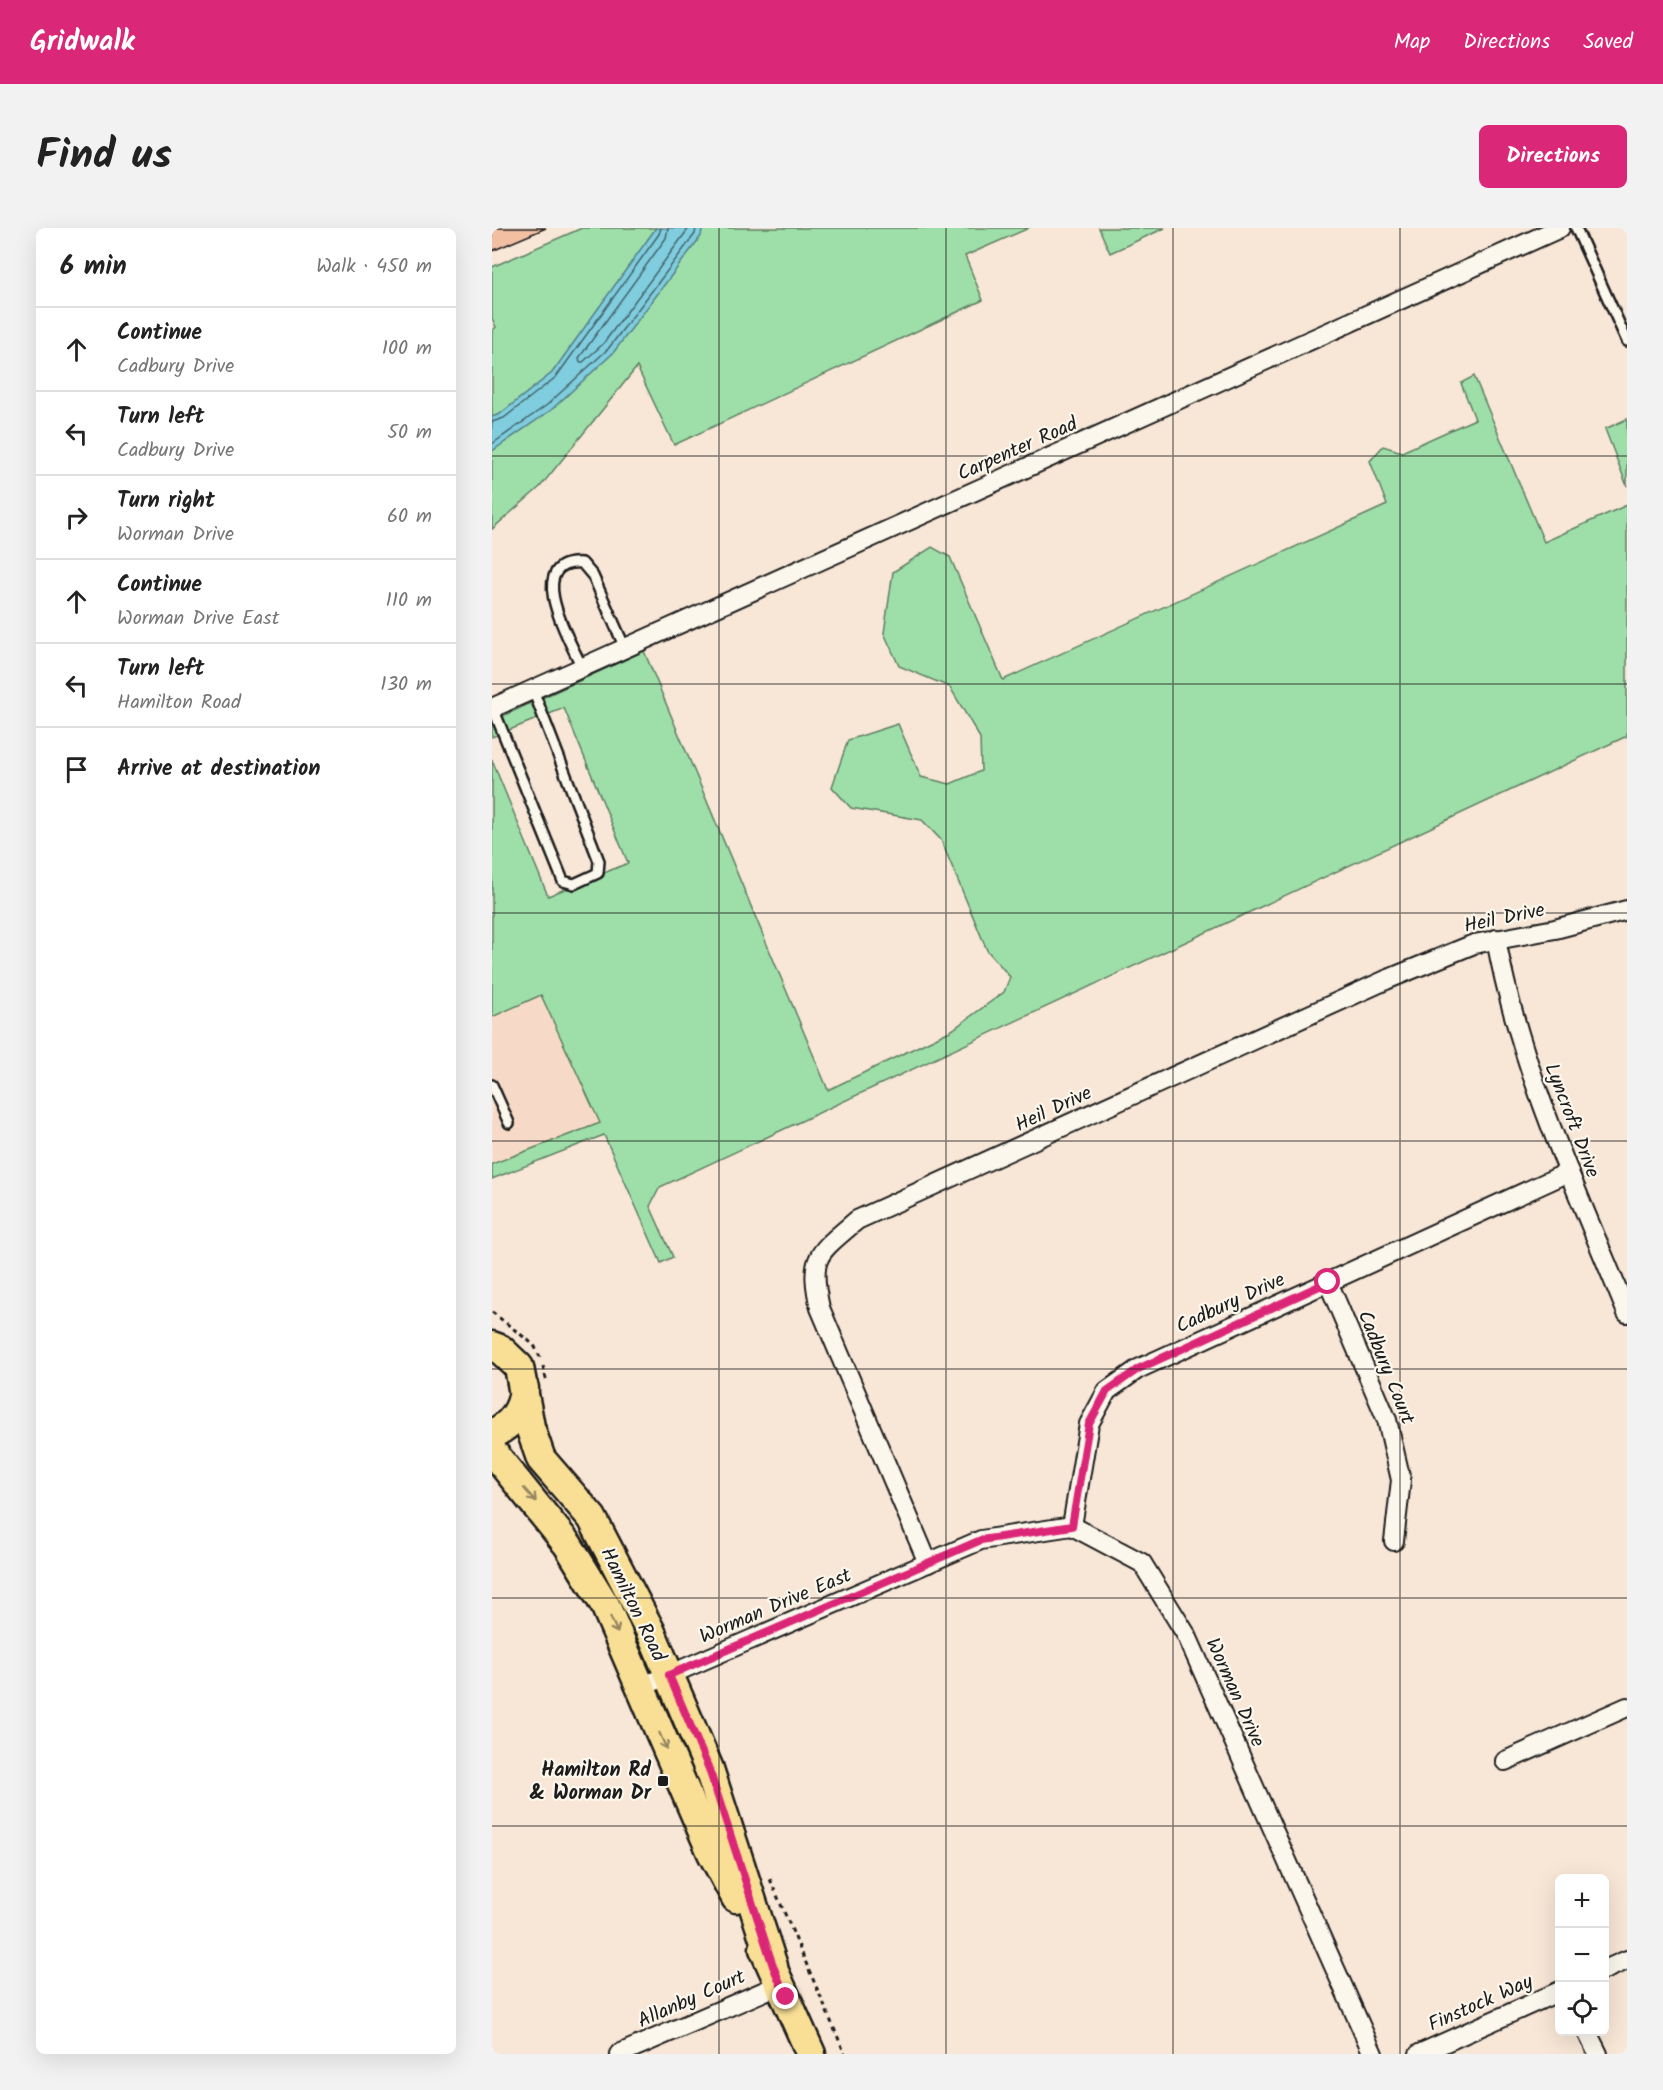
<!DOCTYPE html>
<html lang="en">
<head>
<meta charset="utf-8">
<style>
  body { margin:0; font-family:Kalam,sans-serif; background:#f2f2f2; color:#222 }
  .controls { position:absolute; right:18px; bottom:18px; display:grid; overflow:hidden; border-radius:9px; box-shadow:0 6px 24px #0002 }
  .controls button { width:54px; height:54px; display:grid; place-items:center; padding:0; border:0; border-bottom:2px solid #e0e0e0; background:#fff; color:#222; font:30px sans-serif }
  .stop { position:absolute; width:18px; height:18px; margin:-14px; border:4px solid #db2777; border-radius:50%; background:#fff }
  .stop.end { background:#db2777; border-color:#fff; box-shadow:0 2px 6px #0008 }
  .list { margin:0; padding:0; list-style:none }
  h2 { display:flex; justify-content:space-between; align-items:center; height:78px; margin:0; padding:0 24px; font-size:26px }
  h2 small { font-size:20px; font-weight:400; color:#767676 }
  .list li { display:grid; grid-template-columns:39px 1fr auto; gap:18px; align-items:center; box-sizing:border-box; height:84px; padding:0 24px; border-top:2px solid #e0e0e0 }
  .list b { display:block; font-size:22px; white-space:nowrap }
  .list p { margin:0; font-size:20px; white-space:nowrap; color:#767676 }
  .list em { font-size:20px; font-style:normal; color:#767676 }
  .icon { flex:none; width:33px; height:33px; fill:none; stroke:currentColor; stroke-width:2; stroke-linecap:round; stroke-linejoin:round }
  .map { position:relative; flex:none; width:1135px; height:1826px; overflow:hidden; border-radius:9px }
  header { display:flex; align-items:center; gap:36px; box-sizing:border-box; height:84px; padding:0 30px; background:#db2777; color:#fff }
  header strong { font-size:28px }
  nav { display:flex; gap:33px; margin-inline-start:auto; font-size:21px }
  .intro { display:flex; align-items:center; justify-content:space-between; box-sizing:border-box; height:144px; padding:0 36px }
  h1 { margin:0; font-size:42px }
  .button { padding:15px 27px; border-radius:9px; background:#db2777; color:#fff; font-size:21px; font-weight:700 }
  main { display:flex; gap:36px; padding:0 36px }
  aside { flex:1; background:#fff; border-radius:9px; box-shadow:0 6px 24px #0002 }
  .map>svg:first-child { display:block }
  .built { fill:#f6dac7 }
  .green { fill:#9edfa9; stroke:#5d7e62; stroke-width:1.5 }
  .water { fill:#7fcdde; stroke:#578690; stroke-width:1.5 }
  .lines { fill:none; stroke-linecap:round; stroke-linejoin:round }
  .shore { stroke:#44636a; stroke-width:1.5 }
  .building { fill:#f2bfa3; stroke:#1c1c1c; stroke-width:1.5 }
  .service-casing { stroke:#1c1c1c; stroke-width:14 }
  .minor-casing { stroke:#1c1c1c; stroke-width:22 }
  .primary-casing { stroke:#1c1c1c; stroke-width:33 }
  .path { stroke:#1c1c1c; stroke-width:3; stroke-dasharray:4.5 4.5; stroke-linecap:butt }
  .service { stroke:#fbf7ec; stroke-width:9 }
  .minor { stroke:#fbf7ec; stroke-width:18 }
  .primary { stroke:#f9df96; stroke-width:28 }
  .oneway { stroke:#96875f }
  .route { stroke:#db2777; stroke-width:8 }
  .grid { fill:none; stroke:#1c1c1c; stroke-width:1.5; stroke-opacity:0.55 }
  .poi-dot { fill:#1c1c1c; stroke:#fbf7ec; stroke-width:2 }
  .labels { text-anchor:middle; stroke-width:4.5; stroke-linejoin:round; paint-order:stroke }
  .street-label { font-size:20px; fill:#1c1c1c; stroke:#fbf7ec }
  .poi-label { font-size:20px; font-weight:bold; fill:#1c1c1c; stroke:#fbf7ec; text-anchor:end }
</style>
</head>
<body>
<header>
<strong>Gridwalk</strong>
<nav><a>Map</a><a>Directions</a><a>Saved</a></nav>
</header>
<div class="intro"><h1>Find us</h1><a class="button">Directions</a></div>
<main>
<aside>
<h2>6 min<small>Walk · 450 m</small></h2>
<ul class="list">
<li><svg class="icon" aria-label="ahead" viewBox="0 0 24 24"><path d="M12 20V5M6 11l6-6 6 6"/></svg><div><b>Continue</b><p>Cadbury Drive</p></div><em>100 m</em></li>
<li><svg class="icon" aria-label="left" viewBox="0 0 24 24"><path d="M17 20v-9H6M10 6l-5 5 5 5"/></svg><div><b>Turn left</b><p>Cadbury Drive</p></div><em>50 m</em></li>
<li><svg class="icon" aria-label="right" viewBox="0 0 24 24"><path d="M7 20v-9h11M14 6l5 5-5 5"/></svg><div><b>Turn right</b><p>Worman Drive</p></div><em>60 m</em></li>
<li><svg class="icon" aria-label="ahead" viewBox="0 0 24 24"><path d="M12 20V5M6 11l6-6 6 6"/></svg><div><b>Continue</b><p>Worman Drive East</p></div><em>110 m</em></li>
<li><svg class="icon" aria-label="left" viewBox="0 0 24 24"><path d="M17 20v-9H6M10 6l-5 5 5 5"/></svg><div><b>Turn left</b><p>Hamilton Road</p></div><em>130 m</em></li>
<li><svg class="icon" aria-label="arrive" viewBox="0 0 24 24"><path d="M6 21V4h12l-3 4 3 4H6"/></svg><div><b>Arrive at destination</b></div></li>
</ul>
</aside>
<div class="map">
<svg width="1135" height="1826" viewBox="0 0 1135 1826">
  <rect width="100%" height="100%" fill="#f8e6d6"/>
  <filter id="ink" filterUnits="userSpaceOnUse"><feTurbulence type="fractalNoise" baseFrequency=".0167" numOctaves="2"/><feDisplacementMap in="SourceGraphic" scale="12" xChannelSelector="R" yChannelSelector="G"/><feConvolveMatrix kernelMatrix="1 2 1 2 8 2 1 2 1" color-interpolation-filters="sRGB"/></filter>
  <g filter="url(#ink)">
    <path class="built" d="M49 767 108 895 0 936V789Z"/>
    <g class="green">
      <path d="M90 0H164L60 145 8 186 0 189V103L4 99 0 90V39Z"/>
      <path d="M210 0H537L473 28 491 72 182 217 145 139 48 259 0 301V223L59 182 121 125 209 8Z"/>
      <path d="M607 0H673L618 25Z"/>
      <path d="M982 148 1052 314 1135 277V508L168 959 158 978 181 1029 169 1035 112 907 0 951V936L108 895 49 767 0 789V532L56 668 136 635 72 480 0 509V493L152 423 336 862 460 802 512 764 518 749 495 722 449 612 430 592 359 580 340 559 356 512 406 496 429 549 458 556 489 543 488 510 458 459 407 438 392 405 401 344 440 319 458 329 511 452 895 277 878 233 891 218 910 224 983 191 969 155Z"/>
      <path d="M1135 191V258L1113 201Z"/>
    </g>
    <path class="water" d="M164 0H210L209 8 121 125 59 182 0 223V189L8 186 60 145Z"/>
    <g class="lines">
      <g class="shore">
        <path d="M176 0 174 10 87 130 88 134H91L111 116 197 0"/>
        <path d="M0 194 12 190 64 149 167 6 169 0"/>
        <path d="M0 216 55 177 116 121 203 6 204 0"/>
      </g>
    </g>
    <path class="building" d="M0 0H54L0 23Z"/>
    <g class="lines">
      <g class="service-casing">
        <g id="service">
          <path d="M1084 0 1135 113"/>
          <path d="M90 439C78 414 30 331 90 335L101 348 133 420"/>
          <path d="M1 480 71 653 82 656 106 645 107 633 41 462"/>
          <path d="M0 857 17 895"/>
        </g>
      </g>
      <g class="minor-casing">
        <g id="minor">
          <path d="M0 480 1068 0"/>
          <path d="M1004 711C1028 842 1085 962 1135 1085"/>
          <path d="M836 1054 895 1192 909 1252 902 1313"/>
          <path d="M580 1298 597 1196 615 1163 646 1141 1077 944"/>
          <path d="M436 1335 328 1080C316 1027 327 1025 365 992L894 752 982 716 1063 701 1135 682"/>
          <path d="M147 1460 489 1312 580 1298 650 1335 695 1408 881 1826"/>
          <path d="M1013 1533 1135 1479"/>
          <path d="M1112 1742 1135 1732"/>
          <path d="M1095 1804 1106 1826"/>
          <path d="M127 1826 289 1756"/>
          <path d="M927 1826 1068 1763"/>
        </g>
      </g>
      <g class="primary-casing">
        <g id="primary">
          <path d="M0 1118 8 1121 27 1139 38 1199 49 1231 100 1290 158 1402 217 1541 281 1738"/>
          <path d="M0 1206C20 1197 31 1182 32 1160"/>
          <path d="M0 1223 76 1317 113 1377 220 1625 244 1670"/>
          <path d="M272 1721 319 1826"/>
        </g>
      </g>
      <g class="path">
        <path d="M0 1084 42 1117 48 1129"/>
        <path d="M51 1138 55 1155"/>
        <path d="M278 1651 353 1826"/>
      </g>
      <use href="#service" class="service"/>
      <use href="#minor" class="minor"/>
      <use href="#primary" class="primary"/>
    </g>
    <defs><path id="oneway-shaft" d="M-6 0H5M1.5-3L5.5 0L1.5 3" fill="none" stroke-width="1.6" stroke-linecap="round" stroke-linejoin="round" transform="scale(1.5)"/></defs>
    <g class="oneway">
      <use href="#oneway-shaft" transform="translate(38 1267) rotate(48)"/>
      <use href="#oneway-shaft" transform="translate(122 1397) rotate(66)"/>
      <use href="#oneway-shaft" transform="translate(171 1513) rotate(66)"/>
    </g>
  </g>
  <g class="lines" filter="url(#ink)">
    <path class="route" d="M294 1769 281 1738 217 1541 177 1447 489 1312 580 1298 597 1196 615 1163 646 1141 836 1054"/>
  </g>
  <path class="grid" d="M227 0V1826M454 0V1826M681 0V1826M908 0V1826M0 228H1135M0 456H1135M0 685H1135M0 913H1135M0 1141H1135M0 1370H1135M0 1598H1135"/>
  <rect class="poi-dot" x="165" y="1547" width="12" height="12" rx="3"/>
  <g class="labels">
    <g class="street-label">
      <text transform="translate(525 220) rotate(-24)" y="7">Carpenter Road</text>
      <text transform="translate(1012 689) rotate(-12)" y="7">Heil Drive</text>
      <text transform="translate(561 880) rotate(-25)" y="7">Heil Drive</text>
      <text transform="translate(1081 892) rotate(69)" y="7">Lyncroft Drive</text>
      <text transform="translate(738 1074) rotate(-25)" y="7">Cadbury Drive</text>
      <text transform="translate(895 1139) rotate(68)" y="7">Cadbury Court</text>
      <text transform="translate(142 1376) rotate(64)" y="7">Hamilton Road</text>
      <text transform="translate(283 1377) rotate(-23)" y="7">Worman Drive East</text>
      <text transform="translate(744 1464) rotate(66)" y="7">Worman Drive</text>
      <text transform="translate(199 1770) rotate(-24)" y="7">Allanby Court</text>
      <text transform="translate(988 1774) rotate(-24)" y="7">Finstock Way</text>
    </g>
    <g class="poi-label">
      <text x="159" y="1548">Hamilton Rd<tspan x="159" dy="23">&amp; Worman Dr</tspan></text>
    </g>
  </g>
</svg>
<div class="controls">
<button>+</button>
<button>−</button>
<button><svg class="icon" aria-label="locate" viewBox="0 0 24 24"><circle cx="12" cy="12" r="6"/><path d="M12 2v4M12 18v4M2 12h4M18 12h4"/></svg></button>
</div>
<div class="stop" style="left:836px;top:1054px"></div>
<div class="stop end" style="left:294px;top:1769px"></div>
</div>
</main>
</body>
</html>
